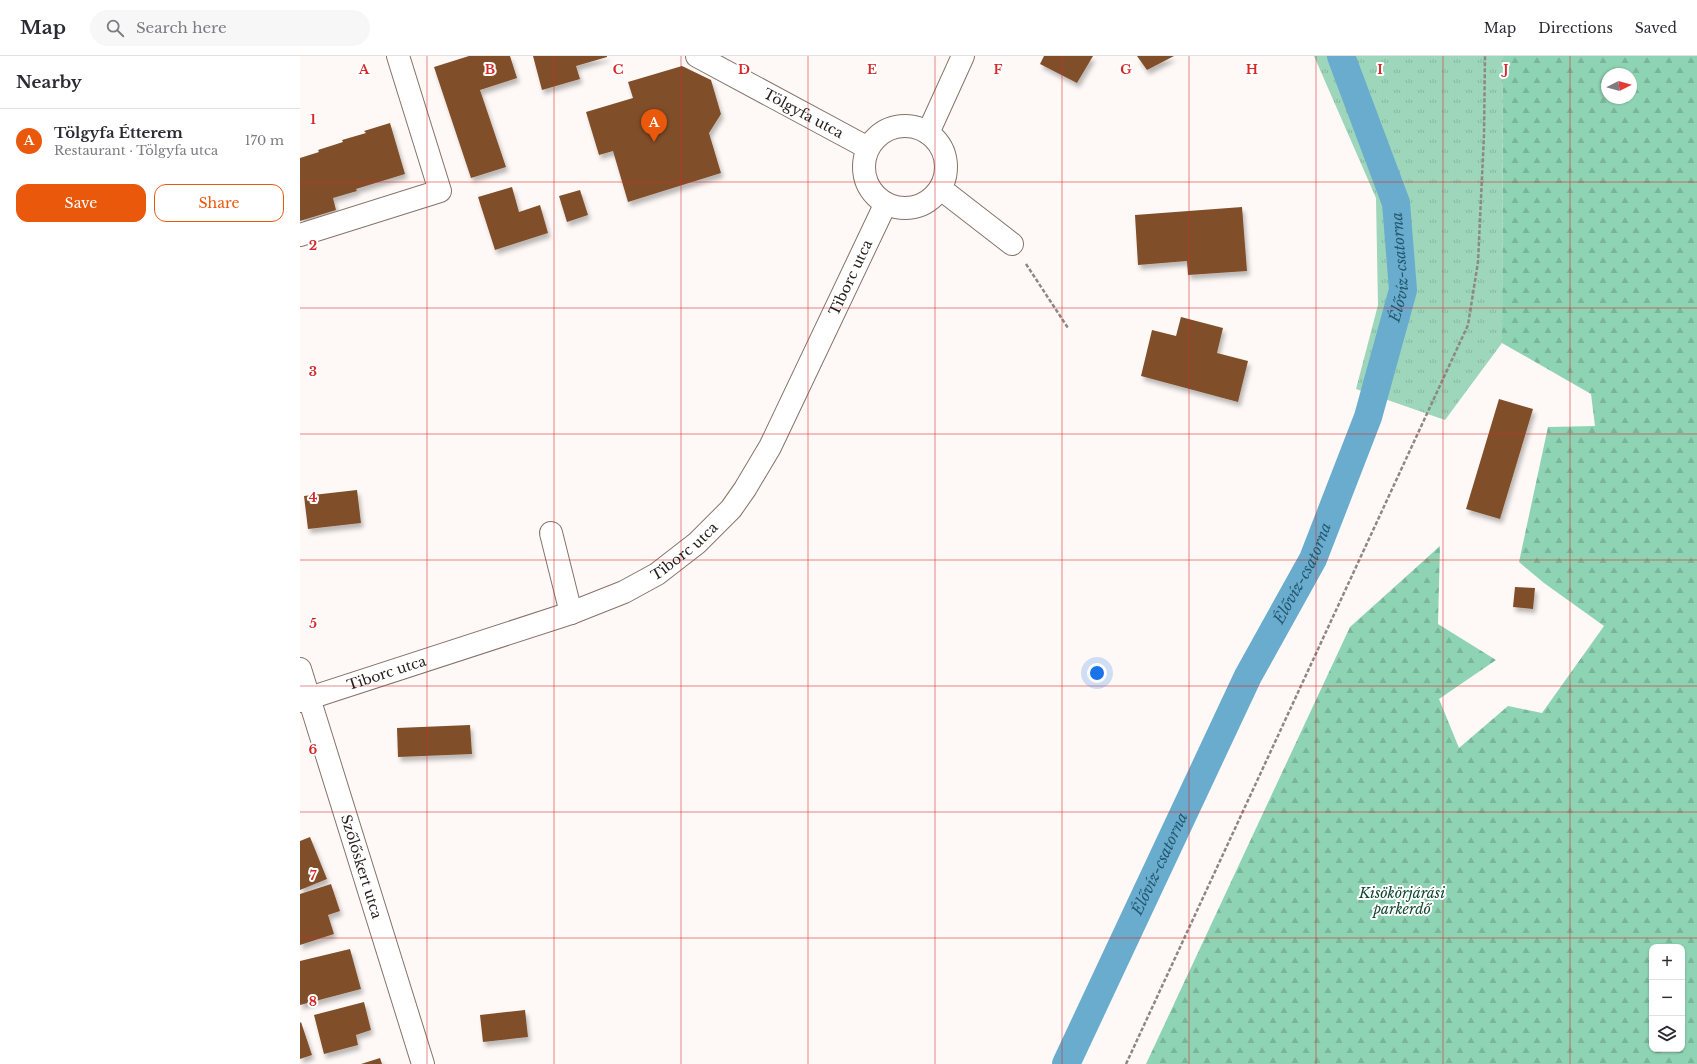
<!DOCTYPE html>
<html lang="en">
<head>
<meta charset="utf-8">
<style>
  body { margin:0; font-family:"Libre Baskerville",serif; background:#f7f7f7; color:#2b2b33 }
  .controls { position:absolute; right:12px; bottom:12px; display:grid; overflow:hidden; border-radius:8px; box-shadow:0 1px 3px #0004 }
  .controls button { width:36px; height:36px; display:grid; place-items:center; padding:0; border:0; border-bottom:1px solid #e1e1e2; background:#fff; color:#2b2b33; font:20px sans-serif }
  .compass { position:absolute; left:1301px; top:12px; width:36px; height:36px; border-radius:50%; background:#fff; box-shadow:0 1px 3px #0004; rotate:84deg }
  .you { position:absolute; left:797px; top:617px; width:14px; height:14px; margin:-10px; border:3px solid #fff; border-radius:50%; background:#1a73e8; box-shadow:0 0 0 6px #1a73e833 }
  .badge { display:grid; place-items:center; width:26px; height:26px; border-radius:50%; background:#ea580c; color:#fff; font-size:13px; font-weight:700 }
  .pin { position:absolute; translate:-50% -33px; filter:drop-shadow(0 1px 2px #0008) }
  .pin::after { content:''; position:absolute; top:21px; width:14px; height:12px; background:inherit; clip-path:polygon(0 0,100% 0,50% 100%) }
  .list { margin:0; padding:0; list-style:none }
  h2 { display:flex; justify-content:space-between; align-items:center; height:52px; margin:0; padding:0 16px; font-size:17px }
  h2 small { font-size:13px; font-weight:400; color:#7c7c81 }
  .list li { display:grid; grid-template-columns:26px 1fr auto; gap:12px; align-items:center; box-sizing:border-box; height:64px; padding:0 16px; border-top:1px solid #e1e1e2 }
  .list b { display:block; font-size:15px; white-space:nowrap }
  .list p { margin:0; font-size:13px; white-space:nowrap; color:#7c7c81 }
  .list em { font-size:13px; font-style:normal; color:#7c7c81 }
  .actions { display:flex; gap:8px; padding:12px 16px }
  .actions a { flex:1; padding:9px 0; border:1px solid #ea580c; border-radius:12px; text-align:center; font-size:14px; color:#ea580c }
  .actions .main { background:#ea580c; color:#fff }
  .icon { flex:none; width:22px; height:22px; fill:none; stroke:currentColor; stroke-width:2; stroke-linecap:round; stroke-linejoin:round }
  .map { position:relative; flex:none; width:1397px; height:1008px; overflow:hidden }
  header { display:flex; align-items:center; gap:24px; box-sizing:border-box; height:56px; padding:0 20px; background:#fff; border-bottom:1px solid #e1e1e2 }
  header strong { font-size:19px }
  nav { display:flex; gap:22px; margin-inline-start:auto; font-size:14px }
  .search { width:280px; height:36px; background:#f7f7f7; display:flex; align-items:center; gap:10px; box-sizing:border-box; padding:0 14px; border-radius:22px; color:#7c7c81; font-size:15px }
  main { display:flex }
  aside { flex:1; background:#fff }
  .map>svg:first-child { display:block }
  .grass { fill:url(#grass-tufts) }
  .forest { fill:url(#forest-firs); fill-rule:evenodd }
  .lines { fill:none; stroke-linecap:round; stroke-linejoin:round }
  .canal { stroke:#69accd; stroke-width:28 }
  .building { fill:#804f2a; filter:url(#shadow) }
  .minor-casing { stroke:#867369; stroke-width:24 }
  .path { stroke:#8e8885; stroke-width:2.5; stroke-dasharray:4 2; stroke-linecap:butt }
  .minor { stroke:#fff; stroke-width:22 }
  .grid { fill:none; stroke:#d62828; stroke-width:1; stroke-opacity:0.55 }
  .labels { text-anchor:middle; stroke-width:4; stroke-linejoin:round; paint-order:stroke }
  .street-label { font-size:14px; fill:#261f1b; stroke:#fff }
  .park-label { font-size:14px; font-style:italic; fill:#104833; stroke:#fff }
  .water-label { font-size:15px; font-style:italic; fill:#245871; stroke:#fff }
  .grid-label { font-size:13px; text-anchor:middle; font-weight:bold; fill:#d62828; stroke:#fff; stroke-width:4; stroke-linejoin:round; paint-order:stroke }
</style>
</head>
<body>
<header>
<strong>Map</strong>
<div class="search"><svg class="icon" aria-label="search" viewBox="0 0 24 24"><circle cx="10" cy="10" r="6"/><path d="M15 15l6 6"/></svg>Search here</div>
<nav><a>Map</a><a>Directions</a><a>Saved</a></nav>
</header>
<main>
<aside>
<h2>Nearby<small></small></h2>
<ul class="list">
<li><span class="badge">A</span><div><b>Tölgyfa Étterem</b><p>Restaurant · Tölgyfa utca</p></div><em>170 m</em></li>
</ul>
<div class="actions"><a class="main">Save</a><a>Share</a></div>
</aside>
<div class="map">
<svg width="1397" height="1008" viewBox="0 0 1397 1008">
  <defs>
    <pattern id="grass-tufts" width="24" height="20" patternUnits="userSpaceOnUse"><rect width="24" height="20" fill="#9dd6bb"/><path d="M3 7l-1-3M5 7V3M7 7l1-3M15 17l-1-3M17 17v-4M19 17l1-3" fill="none" stroke="#87b7a0"/></pattern>
    <pattern id="forest-firs" width="22" height="20" patternUnits="userSpaceOnUse"><rect width="22" height="20" fill="#8ed3b3"/><path d="M5 1l3.5 6h-7zM16 11l3.5 6h-7z" fill="#7ab599"/></pattern>
    <filter id="shadow"><feDropShadow dx="2.5" dy="4.5" stdDeviation="2" flood-color="#0004"/></filter>
  </defs>
  <rect width="100%" height="100%" fill="#fef9f7"/>
  <path class="grass" d="M1014 0H1203L1202 287 1145 364 1056 333 1078 249 1076 142Z"/>
  <path class="forest" d="M1203 0H1397V1008H846L1050 571 1140 490 1138 568 1196 604 1139 643 1159 692 1208 650 1242 657 1304 570 1244 527 1219 506 1248 371 1295 370 1291 338 1202 287ZM1307 18H1331V42H1307ZM1352 891H1382V993H1352Z"/>
  <g class="lines">
    <path class="canal" id="s1" d="M766 1008 948 620 1013 503 1068 361 1103 234 1096 147 1041 0"/>
  </g>
  <g class="building">
    <path d="M169 0H210L217 22 180 34 206 111 171 122 134 11Z"/>
    <path d="M233 0H307V1L276 10 280 23 242 34Z"/>
    <path d="M744 0H793L777 27 740 8Z"/>
    <path d="M837 0H874L847 14Z"/>
    <path d="M382 10 411 24 421 58 409 77 421 117 328 146 313 95 299 99 286 56 333 42 328 26Z"/>
    <path d="M90 67 105 118 56 133 57 135 33 142 36 154 0 165V102L19 96 18 94 43 86 42 84 66 77 64 75Z"/>
    <path d="M212 131 219 156 240 149 248 177 195 194 178 141Z"/>
    <path d="M280 134 288 159 267 166 259 140Z"/>
    <path d="M942 151 947 215 888 219 887 205 838 209 835 159Z"/>
    <path d="M881 261 923 272 917 297 948 305 938 346 841 320 852 274 876 280Z"/>
    <path d="M1199 343 1233 353 1200 463 1166 453Z"/>
    <path d="M57 434 61 467 8 473 4 440Z"/>
    <path d="M1215 531 1235 532 1233 553 1213 551Z"/>
    <path d="M170 669 172 698 98 701 97 672Z"/>
    <path d="M10 781 27 823 0 834V785Z"/>
    <path d="M31 828 40 855 28 859 34 878 0 889V838Z"/>
    <path d="M50 893 61 933 0 949V905Z"/>
    <path d="M64 946 71 974 56 979 58 989 24 998 14 959Z"/>
    <path d="M225 954 228 981 183 986 180 959Z"/>
    <path d="M1 966 12 999 0 1003V967Z"/>
    <path d="M80 1002 82 1008H61Z"/>
  </g>
  <g class="lines">
    <g class="minor-casing">
      <g id="minor">
        <path id="s2" d="M397 0 568 92"/>
        <circle cx="605" cy="111" r="41"/>
        <path d="M628 77 663 0"/>
        <path d="M641 133 712 188"/>
        <path d="M0 179 140 135 98 0"/>
        <path d="M251 477 271 557"/>
        <path id="s3" d="M0 613 123 1008"/>
        <path id="s4" d="M0 645 271 557 324 536 357 518 397 487 431 453 445 433 470 391 585 149"/>
      </g>
    </g>
    <g class="path">
      <path d="M726 208 768 272"/>
      <path d="M826 1008 1168 269 1178 206 1184 79 1185 0"/>
    </g>
    <use href="#minor" class="minor"/>
  </g>
  <path class="grid" d="M127 0V1008M254 0V1008M381 0V1008M508 0V1008M635 0V1008M762 0V1008M889 0V1008M1016 0V1008M1143 0V1008M1270 0V1008M0 126H1397M0 252H1397M0 378H1397M0 504H1397M0 630H1397M0 756H1397M0 882H1397"/>
  <g class="labels">
    <g class="street-label">
      <text dy="5" stroke="none"><textPath href="#s2" startOffset="121">Tölgyfa utca</textPath></text>
      <text dy="5" stroke="none"><textPath href="#s4" startOffset="739">Tiborc utca</textPath></text>
      <text dy="5" stroke="none"><textPath href="#s4" startOffset="415">Tiborc utca</textPath></text>
      <text dy="5" stroke="none"><textPath href="#s4" startOffset="91">Tiborc utca</textPath></text>
      <text dy="5" stroke="none"><textPath href="#s3" startOffset="207">Szőlőskert utca</textPath></text>
    </g>
    <g class="park-label">
      <text x="1102" y="842">Kisökörjárási<tspan x="1102" dy="16">parkerdő</tspan></text>
    </g>
    <g class="water-label">
      <text dy="5" stroke="none"><textPath href="#s1" startOffset="869">Élővíz-csatorna</textPath></text>
      <text dy="5" stroke="none"><textPath href="#s1" startOffset="545">Élővíz-csatorna</textPath></text>
      <text dy="5" stroke="none"><textPath href="#s1" startOffset="221">Élővíz-csatorna</textPath></text>
    </g>
  </g>
  <g class="grid-label">
    <text x="64" y="18">A</text>
    <text x="190" y="18">B</text>
    <text x="318" y="18">C</text>
    <text x="444" y="18">D</text>
    <text x="572" y="18">E</text>
    <text x="698" y="18">F</text>
    <text x="826" y="18">G</text>
    <text x="952" y="18">H</text>
    <text x="1080" y="18">I</text>
    <text x="1206" y="18">J</text>
    <text x="13" y="68">1</text>
    <text x="13" y="194">2</text>
    <text x="13" y="320">3</text>
    <text x="13" y="446">4</text>
    <text x="13" y="572">5</text>
    <text x="13" y="698">6</text>
    <text x="13" y="824">7</text>
    <text x="13" y="950">8</text>
  </g>
</svg>
<div class="controls">
<button>+</button>
<button>−</button>
<button><svg class="icon" aria-label="layers" viewBox="0 0 24 24"><path d="M12 4l9 5-9 5-9-5zM3 14l9 5 9-5"/></svg></button>
</div>
<svg class="compass" viewBox="-18 -18 36 36"><path d="M0-13l5 13h-10z" fill="#e53935"/><path d="M0 13l5-13h-10z" fill="#7c7c81"/></svg>
<div class="you"></div>
<div class="pin badge" style="left:354px;top:86px">A</div>
</div>
</main>
</body>
</html>
